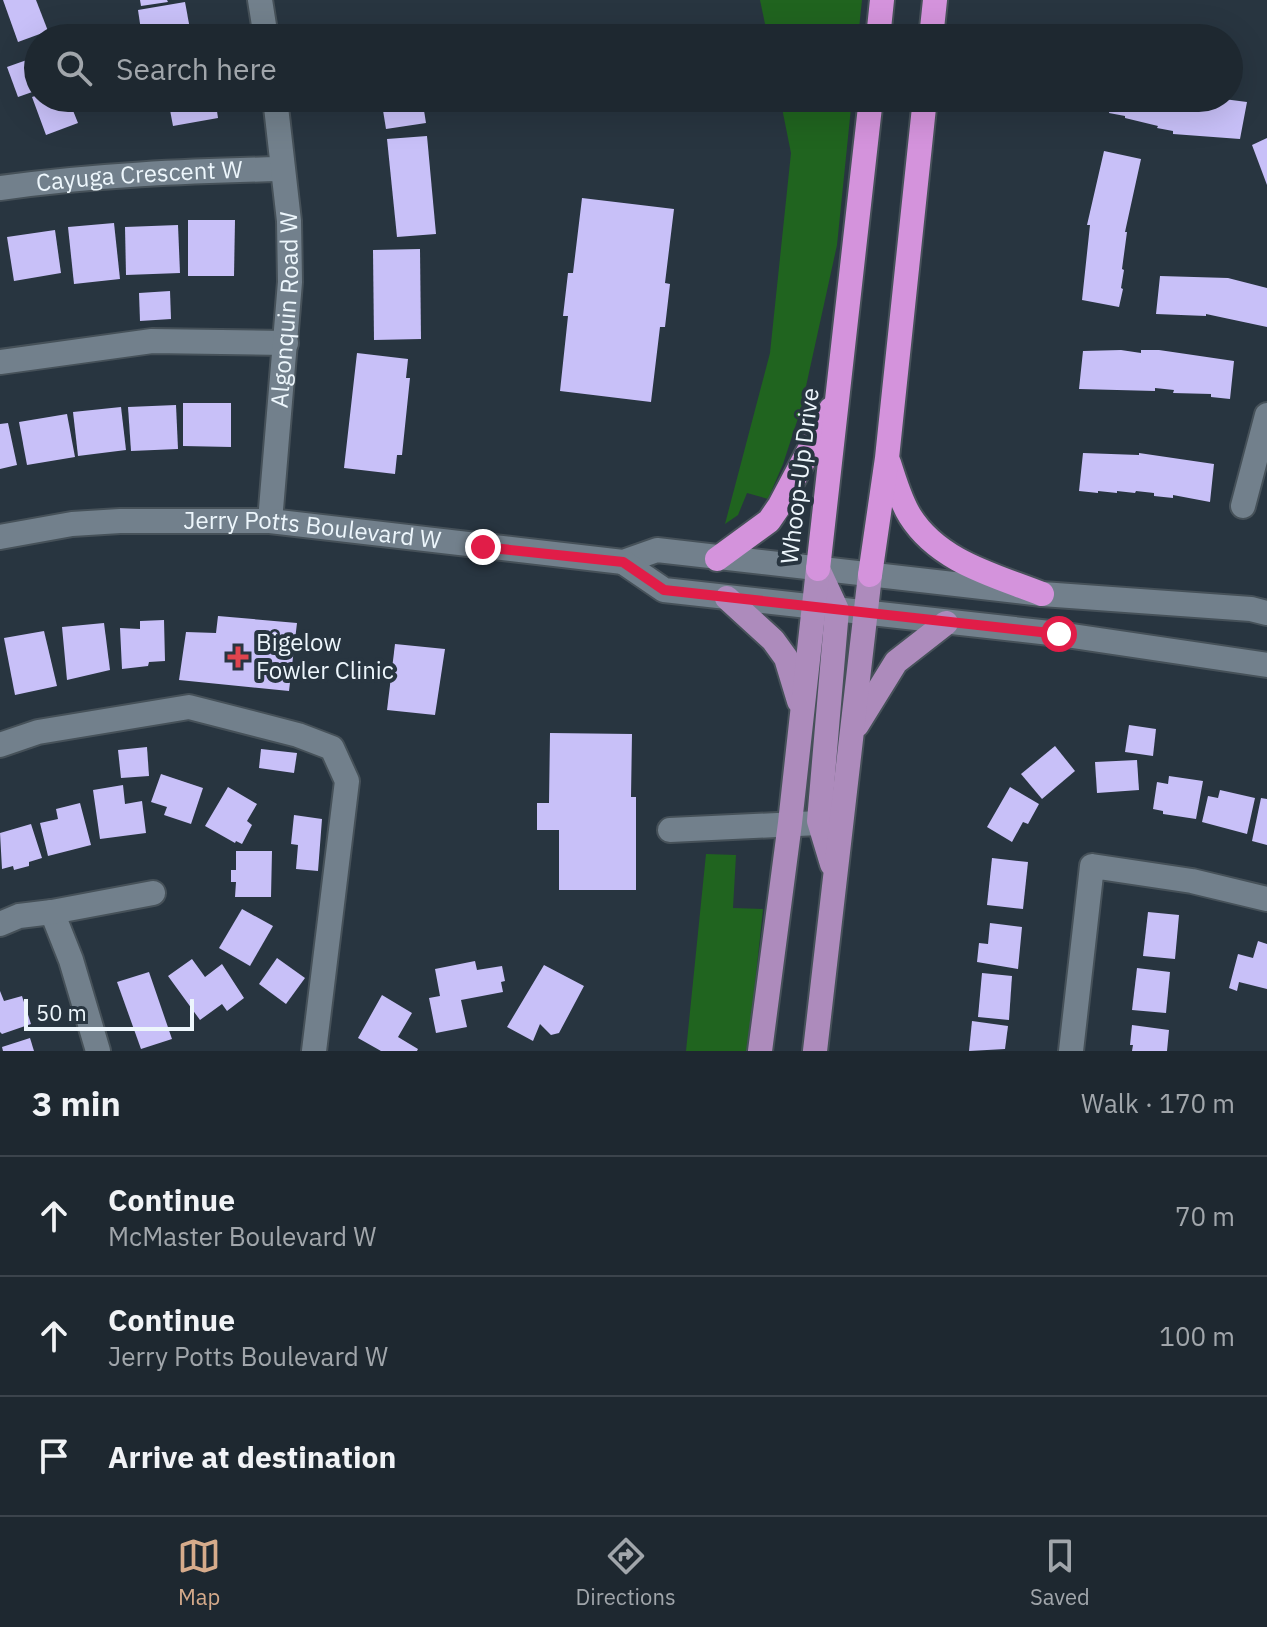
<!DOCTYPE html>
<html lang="en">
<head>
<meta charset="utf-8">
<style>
  body { margin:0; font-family:"IBM Plex Sans",sans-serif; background:#2b343c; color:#f1f3f6 }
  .scale { position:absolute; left:24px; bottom:20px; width:170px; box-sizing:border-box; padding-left:8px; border:4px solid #edf6fc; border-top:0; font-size:22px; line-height:28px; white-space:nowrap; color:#edf6fc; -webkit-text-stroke:6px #283540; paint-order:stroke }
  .stop { position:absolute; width:24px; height:24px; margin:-18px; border:6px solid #e11d48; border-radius:50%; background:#fff }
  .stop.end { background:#e11d48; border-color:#fff; box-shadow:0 2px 8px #0008 }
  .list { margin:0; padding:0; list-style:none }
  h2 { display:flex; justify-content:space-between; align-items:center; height:104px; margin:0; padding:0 32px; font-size:34px }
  h2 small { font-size:26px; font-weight:400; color:#a1a6ab }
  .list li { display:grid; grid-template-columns:52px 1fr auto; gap:24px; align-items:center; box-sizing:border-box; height:120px; padding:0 32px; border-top:2px solid #3c444c }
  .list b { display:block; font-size:30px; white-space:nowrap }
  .list p { margin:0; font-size:26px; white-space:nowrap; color:#a1a6ab }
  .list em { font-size:26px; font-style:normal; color:#a1a6ab }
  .icon { flex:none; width:44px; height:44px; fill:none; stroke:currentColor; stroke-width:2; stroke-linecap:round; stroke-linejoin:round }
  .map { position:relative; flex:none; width:1267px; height:1051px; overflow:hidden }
  .search { position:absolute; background:#1e2830; box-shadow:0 8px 32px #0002; left:24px; right:24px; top:24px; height:88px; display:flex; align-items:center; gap:20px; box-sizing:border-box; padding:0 28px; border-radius:44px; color:#a1a6ab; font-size:30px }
  .sheet { height:464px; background:#1e2830 }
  nav { display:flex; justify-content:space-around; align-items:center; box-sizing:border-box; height:112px; border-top:2px solid #3c444c; background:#1e2830; font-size:22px; color:#a1a6ab }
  nav a { display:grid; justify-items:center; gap:4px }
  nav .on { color:#d6ab8b }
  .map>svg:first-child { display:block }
  .green { fill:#20641f }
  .building { fill:#c8c0f8 }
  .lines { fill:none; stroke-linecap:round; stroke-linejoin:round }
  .minor-casing { stroke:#465159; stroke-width:28 }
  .major-casing { stroke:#465159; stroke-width:28 }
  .highway-casing { stroke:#465159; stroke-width:28 }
  .minor { stroke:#72808c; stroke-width:24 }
  .major { stroke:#ad8bbc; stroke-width:24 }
  .highway { stroke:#d493dc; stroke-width:24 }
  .route { stroke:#e11d48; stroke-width:10 }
  .health-dot { fill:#e0444e; stroke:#283540; stroke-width:3 }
  .labels { text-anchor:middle; stroke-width:8; stroke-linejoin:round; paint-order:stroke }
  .street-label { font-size:24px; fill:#edf6fc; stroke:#283540 }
  .poi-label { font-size:24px; fill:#edf6fc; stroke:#283540; text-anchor:start }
</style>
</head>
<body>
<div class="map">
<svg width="1267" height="1051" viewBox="0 0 1267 1051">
  <rect width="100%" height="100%" fill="#283540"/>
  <g class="green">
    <path d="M760 0H862L858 38H768Z"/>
    <path d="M780 98H852L837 245 801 409 783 464 768 499 747 493 738 515 725 524 770 353 791 153Z"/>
    <path d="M706 854 736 855 733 908 763 909 748 1051H686Z"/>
  </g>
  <g class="building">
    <path d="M3 0H36L48 31 18 42Z"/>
    <path d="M140 0H167L168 2 141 6Z"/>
    <path d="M185 2 190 29 142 37 138 10Z"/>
    <path d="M411 26 413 38H372L371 32Z"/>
    <path d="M38 56V90L18 97 7 67Z"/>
    <path d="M38 95V98H68L78 123 46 135 32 97Z"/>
    <path d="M215 98 218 118 173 126 168 99Z"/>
    <path d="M381 98H422L426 123 386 129Z"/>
    <path d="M1112 98H1216L1247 102 1240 139 1173 134V131L1157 128 1158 126 1125 118V116L1109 113Z"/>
    <path d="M427 136 436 234 397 237 387 139Z"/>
    <path d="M1267 138V185L1252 145Z"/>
    <path d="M1104 151 1141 159 1125 232H1127L1122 269 1124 270 1121 288 1123 289 1119 307 1082 300 1090 225H1087Z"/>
    <path d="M582 198 674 209 665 283 670 284 665 327H660L651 402 560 391 568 316H563L568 273H573Z"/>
    <path d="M188 220H235L234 276H188Z"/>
    <path d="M114 223 120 279 74 284 68 227Z"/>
    <path d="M178 225 180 273 126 275 125 227Z"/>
    <path d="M55 230 61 273 14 281 7 237Z"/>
    <path d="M420 249 421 339 374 340 373 250Z"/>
    <path d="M1160 276 1228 278 1267 288V327L1206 314V316L1156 314Z"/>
    <path d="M170 291 171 319 140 321 139 293Z"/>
    <path d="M1121 350 1141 353V350H1159L1234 361 1230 399 1211 397V394L1173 393 1174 390 1155 388V391L1079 389 1083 351Z"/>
    <path d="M357 353 408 359 406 378H410L402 455H397L395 474 344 468Z"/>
    <path d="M183 403H231V447L183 446Z"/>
    <path d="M176 405 178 449 131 451 128 407Z"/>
    <path d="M121 407 126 450 78 456 73 412Z"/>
    <path d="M67 414 75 457 27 465 19 422Z"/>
    <path d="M8 423 17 465 0 469V424Z"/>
    <path d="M1083 453 1139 455V453L1214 464 1210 502 1173 495V498L1154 496V493L1136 491 1135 493 1117 491V493L1098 491V493L1079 491Z"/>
    <path d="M218 616 297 623 289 691 179 680 186 632 216 633Z"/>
    <path d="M164 620 165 661 149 662 148 666 122 669 120 628 140 629V621Z"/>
    <path d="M104 623 110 670 67 680 62 627Z"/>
    <path d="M44 631 57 686 15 695 4 638Z"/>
    <path d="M395 644 445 649 435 715 387 710Z"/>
    <path d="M1129 725 1156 729 1153 756 1125 752Z"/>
    <path d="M550 733 632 734 631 797H636V890H559V830H537V803H549Z"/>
    <path d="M1055 746 1075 771 1042 799 1021 774Z"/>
    <path d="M147 747 149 776 121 778 118 750Z"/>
    <path d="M261 749 297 753 294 773 259 768Z"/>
    <path d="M1137 760 1139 790 1097 793 1095 762Z"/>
    <path d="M161 774 203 788 191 824 164 815 167 807 151 802Z"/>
    <path d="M1169 776 1203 781 1196 819 1163 814V811L1153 809 1157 782 1168 784Z"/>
    <path d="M123 785 125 804 142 801 146 833 100 839 93 790Z"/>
    <path d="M228 787 257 804 247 821 252 825 242 844 236 841 235 843 205 826Z"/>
    <path d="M1010 787 1039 804 1028 824 1023 822 1012 842 987 827Z"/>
    <path d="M1220 790 1255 798 1247 834 1202 822 1208 796 1218 798Z"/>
    <path d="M1261 798 1267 799V845L1252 841Z"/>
    <path d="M80 803 91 845 48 856 40 823 58 819 56 809Z"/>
    <path d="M294 815 322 819 318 871 296 869 298 845 291 844Z"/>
    <path d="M31 824 42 858 29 862V866L14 870 13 866 2 869 0 833Z"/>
    <path d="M236 851H272L271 897H235L236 882H231V870H236Z"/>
    <path d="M992 858 1028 862 1023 909 987 905Z"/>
    <path d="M242 909 273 926 250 966 219 948Z"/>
    <path d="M1148 912 1179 915 1175 959 1143 956Z"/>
    <path d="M990 923 1022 927 1018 969 977 962 979 943 988 944Z"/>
    <path d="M1258 941 1267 944V989L1239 982 1237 991 1229 988 1238 954 1253 958Z"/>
    <path d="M277 958 305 978 286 1004 259 984Z"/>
    <path d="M192 959 205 977 222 964 244 998 227 1011 222 1004 200 1020 168 976Z"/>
    <path d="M475 961 477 970 502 966 505 981 501 982 503 992 461 1000 467 1027 436 1033 429 998 440 996 435 969Z"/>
    <path d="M544 965 584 986 559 1033 551 1035 540 1024 533 1041 507 1027Z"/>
    <path d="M1137 968 1170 972 1166 1013 1132 1010Z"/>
    <path d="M149 972 172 1039 141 1049 117 982Z"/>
    <path d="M982 973 1012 976 1009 1020 978 1017Z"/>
    <path d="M0 991 4 1001 22 996 31 1024 2 1034 0 1032Z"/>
    <path d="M382 995 412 1013 398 1037 418 1049 417 1051H381L358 1038Z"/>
    <path d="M972 1021 1008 1026 1005 1049 969 1051Z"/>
    <path d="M1132 1025 1169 1030 1167 1051H1132L1133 1045H1130Z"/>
    <path d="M30 1038 34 1051H3L2 1047Z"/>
  </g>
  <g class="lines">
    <g class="minor-casing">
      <g id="minor">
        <path d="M260 0 266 38"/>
        <path id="s1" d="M0 188C95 175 186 171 281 169"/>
        <path d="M0 362 152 341 286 343"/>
        <path d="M1243 506 1267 415"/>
        <path id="s2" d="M270 521 290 282 289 221 275 98"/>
        <path id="s3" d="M0 537 72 524 120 521H270L623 562 657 550 1042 594 1251 609 1267 613"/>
        <path d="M623 562 664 590 1059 634 1267 665"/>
        <path d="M0 745 38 732 189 707 298 735 332 748 347 781 314 1051"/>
        <path d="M670 830 839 822"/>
        <path d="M52 912 71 960 98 1051"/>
        <path d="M0 924 19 916 52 912 153 893"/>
        <path d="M1071 1051 1092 866 1192 881 1267 899"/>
      </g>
    </g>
    <g class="major-casing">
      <g id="major">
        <path d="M818 569 837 610 819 821 832 864"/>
        <path d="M727 598 773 640 786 658 799 701"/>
        <path d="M857 725 896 662 946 623"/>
        <path d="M760 1051 790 823 818 569"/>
        <path d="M815 1051 870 575"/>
      </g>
    </g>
    <g class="highway-casing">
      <g id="highway">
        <path d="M878 38 882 0"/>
        <path d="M931 38 935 0"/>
        <path d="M889 463C895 481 900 500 910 516 939 562 994 575 1042 594"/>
        <path d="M717 559 769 521 780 505 831 409"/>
        <path d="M818 569 871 98"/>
        <path d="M870 575 887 458 925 98"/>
      </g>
    </g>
    <use href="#minor" class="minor"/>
    <use href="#major" class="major"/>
    <use href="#highway" class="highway"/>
  </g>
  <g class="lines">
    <path class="route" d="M483 547 623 562 664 590 1059 634"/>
  </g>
  <path class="health-dot" d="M234 645h8v8h8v8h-8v8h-8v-8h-8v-8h8z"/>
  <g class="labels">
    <g class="street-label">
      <text dy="8" stroke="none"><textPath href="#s1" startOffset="140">Cayuga Crescent W</textPath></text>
      <text dy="8" stroke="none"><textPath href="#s2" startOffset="212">Algonquin Road W</textPath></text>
      <text transform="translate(800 476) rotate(-83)" y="8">Whoop-Up Drive</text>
      <text dy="8" stroke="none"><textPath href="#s3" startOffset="314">Jerry Potts Boulevard W</textPath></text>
    </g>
    <g class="poi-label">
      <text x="256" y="651">Bigelow<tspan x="256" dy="28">Fowler Clinic</tspan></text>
    </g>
  </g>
</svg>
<div class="scale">50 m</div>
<div class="stop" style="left:1059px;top:634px"></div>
<div class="stop end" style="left:483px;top:547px"></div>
<div class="search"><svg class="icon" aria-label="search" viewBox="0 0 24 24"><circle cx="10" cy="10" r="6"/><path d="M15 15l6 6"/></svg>Search here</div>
</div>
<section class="sheet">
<h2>3 min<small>Walk · 170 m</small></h2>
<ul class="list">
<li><svg class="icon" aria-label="ahead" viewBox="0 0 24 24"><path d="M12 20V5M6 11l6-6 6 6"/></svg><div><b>Continue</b><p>McMaster Boulevard W</p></div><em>70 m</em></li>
<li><svg class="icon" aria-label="ahead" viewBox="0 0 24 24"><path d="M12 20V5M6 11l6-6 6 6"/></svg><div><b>Continue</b><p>Jerry Potts Boulevard W</p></div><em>100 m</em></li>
<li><svg class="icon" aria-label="arrive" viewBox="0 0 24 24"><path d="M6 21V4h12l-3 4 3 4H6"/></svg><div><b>Arrive at destination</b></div></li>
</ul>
</section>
<nav>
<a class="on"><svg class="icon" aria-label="map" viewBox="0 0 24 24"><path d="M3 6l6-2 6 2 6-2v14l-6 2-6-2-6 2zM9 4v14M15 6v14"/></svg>Map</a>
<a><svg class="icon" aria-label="directions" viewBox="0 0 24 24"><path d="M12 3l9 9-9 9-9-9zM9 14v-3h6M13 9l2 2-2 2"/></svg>Directions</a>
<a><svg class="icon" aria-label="saved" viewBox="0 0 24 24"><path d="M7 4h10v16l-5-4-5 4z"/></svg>Saved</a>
</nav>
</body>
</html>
